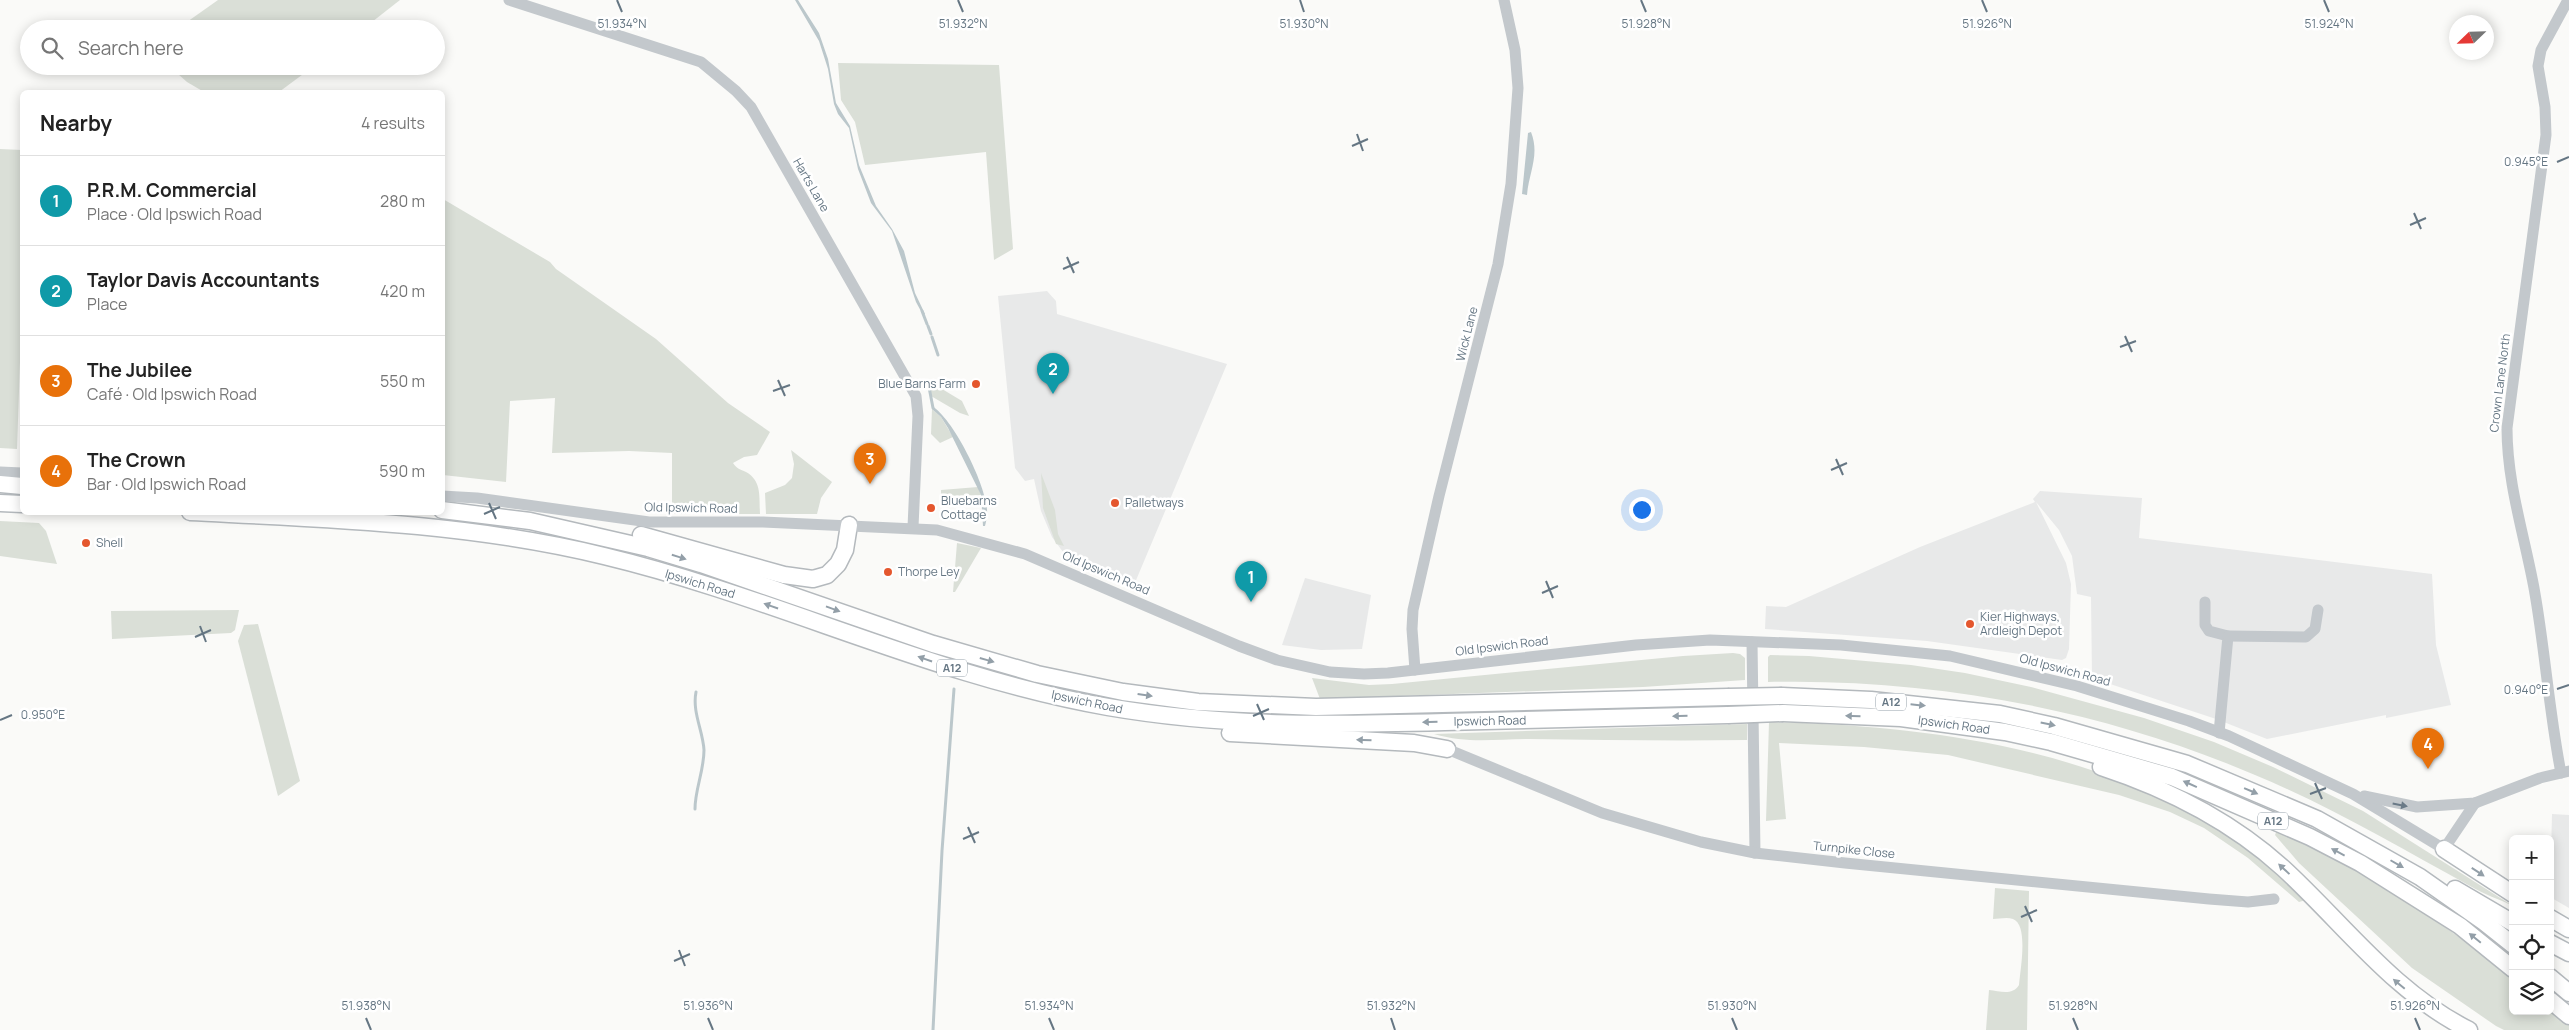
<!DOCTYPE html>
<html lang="en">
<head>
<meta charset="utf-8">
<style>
  body { margin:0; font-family:Manrope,sans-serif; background:#f6f6f6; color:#222 }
  .controls { position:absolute; right:15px; bottom:15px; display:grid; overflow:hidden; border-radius:8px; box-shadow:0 2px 12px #0003 }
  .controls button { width:45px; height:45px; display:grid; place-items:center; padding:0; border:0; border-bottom:1px solid #e0e0e0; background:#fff; color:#222; font:25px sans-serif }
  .compass { position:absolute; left:2449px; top:15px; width:45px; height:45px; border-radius:50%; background:#fff; box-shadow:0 2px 12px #0003; rotate:247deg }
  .you { position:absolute; left:1641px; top:509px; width:18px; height:18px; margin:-12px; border:4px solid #fff; border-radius:50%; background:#1a73e8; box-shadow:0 0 0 8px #1a73e833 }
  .badge { display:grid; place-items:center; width:32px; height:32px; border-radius:50%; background:#db2777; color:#fff; font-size:16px; font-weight:700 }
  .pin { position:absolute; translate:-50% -41px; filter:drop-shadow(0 1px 2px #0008) }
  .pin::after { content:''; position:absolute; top:26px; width:18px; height:15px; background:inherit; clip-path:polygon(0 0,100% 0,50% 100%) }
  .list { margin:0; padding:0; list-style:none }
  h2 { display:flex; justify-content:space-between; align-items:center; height:65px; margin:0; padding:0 20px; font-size:21px }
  h2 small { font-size:16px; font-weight:400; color:#767676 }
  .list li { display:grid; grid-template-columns:32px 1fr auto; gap:15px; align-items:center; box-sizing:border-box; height:90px; padding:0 20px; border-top:1px solid #e0e0e0 }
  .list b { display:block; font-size:19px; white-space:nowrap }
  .list p { margin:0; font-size:16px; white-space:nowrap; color:#767676 }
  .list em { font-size:16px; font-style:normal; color:#767676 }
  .icon { flex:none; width:28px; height:28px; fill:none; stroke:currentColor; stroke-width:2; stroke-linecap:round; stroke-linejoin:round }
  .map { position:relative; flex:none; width:2569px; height:1030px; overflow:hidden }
  .search { position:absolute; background:#fff; box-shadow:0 2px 12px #0003; left:20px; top:20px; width:425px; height:55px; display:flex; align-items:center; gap:12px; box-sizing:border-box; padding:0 18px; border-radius:28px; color:#767676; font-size:19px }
  .panel { position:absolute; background:#fff; box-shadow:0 2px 12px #0003; left:20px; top:90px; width:425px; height:425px; border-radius:8px }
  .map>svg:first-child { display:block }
  .built { fill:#e8e9e9 }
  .green { fill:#dadfd7 }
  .water { fill:#bbc7cb }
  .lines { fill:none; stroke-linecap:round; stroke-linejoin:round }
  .stream { stroke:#bbc7cb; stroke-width:3 }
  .highway-casing { stroke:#b4b9bd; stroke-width:19 }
  .minor { stroke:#c3c8cc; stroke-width:11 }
  .highway { stroke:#fff; stroke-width:16 }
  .highway-bridge-casing { stroke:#b4b9bd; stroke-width:19; stroke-linecap:butt }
  .highway-bridge { stroke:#fff; stroke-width:16 }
  .oneway { fill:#939fa8 }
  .oneway2 { fill:#6a7a87 }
  .ticks { fill:none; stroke:#657683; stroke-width:2 }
  .poi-dot { fill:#e4572e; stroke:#fff; stroke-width:2 }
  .labels { text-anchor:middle; stroke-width:5; stroke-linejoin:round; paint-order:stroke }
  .shield { fill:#fff; stroke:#939fa8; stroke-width:1 }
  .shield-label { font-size:11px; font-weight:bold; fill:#657683 }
  .street-label { font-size:12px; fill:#657683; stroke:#fff }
  .poi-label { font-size:12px; fill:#657683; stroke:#fff; text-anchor:start }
  .ticks-label { font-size:12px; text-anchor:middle; fill:#657683; stroke:#fff; stroke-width:5; stroke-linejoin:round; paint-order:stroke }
</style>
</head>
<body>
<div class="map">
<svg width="2569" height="1030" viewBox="0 0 2569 1030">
  <rect width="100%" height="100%" fill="#fafaf8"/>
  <g class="built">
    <path d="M1047 291 1056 301 1057 314 1227 364 1134 585 1063 552 1052 537 1041 511 1034 479 1025 481 1015 468 998 296Z"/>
    <path d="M2040 491 2142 498 2139 538 2432 574 2436 645 2451 705 2386 718V715L2267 739 2216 719 2092 678 2091 597 2077 594 2072 556 2059 530 2036 502 2066 563 2071 584 2069 649 2066 658 2062 660 1927 641 1765 629 1766 606 1786 607 1920 547 2035 502 2033 499Z"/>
    <path d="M1305 578 1371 595 1362 649 1321 650 1282 645Z"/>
    <path d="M2552 814 2569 815V908L2550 897Z"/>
  </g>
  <g class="green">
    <path d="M218 0H400L363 29H177Z"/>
    <path d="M838 63 999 65 1013 249 994 260 986 152 865 165 855 122 841 100Z"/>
    <path d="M169 66H314L279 92H204L187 82Z"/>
    <path d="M0 149 22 150V363L20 362 17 449 0 448Z"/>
    <path d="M443 199 550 262 556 269 656 339 728 403 770 432 757 455 744 457 733 463C737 469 740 469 746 472 762 481 759 496 760 514H672V453L629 451 552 453 555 398 510 401 506 482 443 475Z"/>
    <path d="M926 385 942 389 962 401 969 416 960 413 931 396Z"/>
    <path d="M932 409 941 417 953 437 940 443 931 434Z"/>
    <path d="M791 450 832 482 821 498 817 514H766L765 493 785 485 792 478 794 464Z"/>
    <path d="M1041 473 1055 510 1058 534 1064 546 1056 544 1043 508Z"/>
    <path d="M978 487 981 495 941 496V490Z"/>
    <path d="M0 521 39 523 46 531 57 564 0 556Z"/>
    <path d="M957 543 981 548 955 592H953Z"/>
    <path d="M239 610 235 630 231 633 112 639 111 611Z"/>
    <path d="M258 624 300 781 278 796 238 641 244 625Z"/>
    <path d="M1733 653 1740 654 1745 658V680L1643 687 1320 699 1312 678 1369 685 1392 684 1683 656Z"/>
    <path d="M1770 655 1809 656 1911 665 1965 673 2031 687 2144 718 2214 742 2273 767 2363 811 2513 906C2499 899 2483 894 2470 886 2399 847 2330 806 2255 775 2104 710 1932 678 1768 682V657Z"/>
    <path d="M1769 722C1910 725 2059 743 2184 810 2199 818 2215 824 2228 834 2256 853 2281 876 2306 900L2299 902 2248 858 2204 828 2170 812 2119 795 1948 755 1864 747 1779 743 1786 819 1766 821Z"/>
    <path d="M1747 724V740C1674 741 1602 740 1529 739 1495 739 1468 744 1434 734Z"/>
    <path d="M2277 830 2378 879 2513 976V1011H2550V1003L2569 1019V1030H2504L2496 1026 2412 968 2299 863 2275 835Z"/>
    <path d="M1995 888 2029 891 2027 1030H1986L1989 990C2000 991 2012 996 2019 985 2020 971 2029 925 2013 919 2007 917 1999 919 1993 919Z"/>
  </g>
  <g class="water">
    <path d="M795 0H798L819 33 828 59 836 103 850 126 859 165 876 206 892 229 904 251 915 293 925 314 923 315 916 302 892 231 871 203 858 169 849 128 838 114 834 104 828 69 819 41Z"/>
    <path d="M1531 132C1540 155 1529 172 1527 195L1522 194 1528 133Z"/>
    <path d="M932 406C953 419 982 478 986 503 988 511 987 519 985 526H983L981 495 948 428 941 417 932 409Z"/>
  </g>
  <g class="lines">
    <g class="stream">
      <path d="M922 311 927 324"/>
      <path d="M928 326 931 334"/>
      <path d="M932 337 938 355"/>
      <path d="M929 387 933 408"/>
      <path d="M695 809C695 789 704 771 704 750 703 731 692 712 696 692"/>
      <path d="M933 1030 942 851 954 689"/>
    </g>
    <g class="highway-casing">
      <g id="highway">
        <path d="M0 484 22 486"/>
        <path d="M0 503 22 504"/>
        <path d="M442 510 530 521 648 548 701 564 933 644 1037 674 1123 692 1198 702 1316 707 1728 697"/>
        <path d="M190 512C329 519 469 523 604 556 775 597 935 677 1108 707 1224 727 1329 725 1445 722 1540 719 1634 717 1728 715"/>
        <path d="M641 535 784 575 813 579 827 575 838 564 845 550 849 525"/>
        <path d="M1782 696 1871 700 2000 714 2054 726 2187 764 2317 819 2420 877 2484 922 2513 945"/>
        <path d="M1783 713 1901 718 2005 732 2051 742 2172 777 2310 837 2360 863 2460 926 2513 969"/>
        <path d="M1230 733 1414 743 1447 749"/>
        <path d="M2101 767C2168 789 2231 821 2283 868 2344 924 2393 992 2469 1030"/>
        <path d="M2444 849 2513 894"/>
        <path d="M2455 889 2513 923"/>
        <path d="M2550 918 2569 929"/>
        <path d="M2550 943 2569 953"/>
        <path d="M2550 977 2569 993"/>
        <path d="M2550 1000 2569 1016"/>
      </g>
    </g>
    <g class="minor">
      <path d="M509 0 701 62 736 91 751 107 916 396 918 416 913 527"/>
      <path d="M0 472 22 473"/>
      <path d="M442 496 477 498 649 522H763L937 530 1025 554 1239 646 1277 660 1330 672 1364 674 1388 673 1636 645 1710 640 1841 645 1950 656 2077 686 2189 721 2229 736 2353 794 2444 849 2475 803"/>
      <path d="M2205 602V625L2209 631 2228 636 2219 733"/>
      <path d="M2228 636 2306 637 2315 629 2318 610"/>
      <path d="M1752 642 1755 853"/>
      <path d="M1415 670 1412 629 1413 610 1439 496 1498 264 1511 184 1518 88 1515 50 1504 0"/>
      <path d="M1447 749 1602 813 1701 842 1755 853 1845 863 2209 899 2248 902 2274 899"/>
      <path d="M2561 773C2549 712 2545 649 2534 588 2524 534 2507 483 2507 428L2546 135 2545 107 2538 66 2541 50 2568 0"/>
      <path d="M2364 796 2417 807 2475 803 2540 778 2569 771"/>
    </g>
    <use href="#highway" class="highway"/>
    <g class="highway-bridge-casing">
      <g id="highway-bridge">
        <path d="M1728 697 1782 696"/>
        <path d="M1728 715 1783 713"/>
      </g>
    </g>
    <use href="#highway-bridge" class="highway-bridge"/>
  </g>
  <defs><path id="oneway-solid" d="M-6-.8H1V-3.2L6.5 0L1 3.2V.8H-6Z" transform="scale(1.25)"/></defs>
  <g class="oneway">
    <use href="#oneway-solid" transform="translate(679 557) rotate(17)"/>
    <use href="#oneway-solid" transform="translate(771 606) rotate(-161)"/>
    <use href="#oneway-solid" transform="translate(833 609) rotate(20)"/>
    <use href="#oneway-solid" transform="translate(925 659) rotate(-161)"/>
    <use href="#oneway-solid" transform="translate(987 660) rotate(16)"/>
    <use href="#oneway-solid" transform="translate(1145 695) rotate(8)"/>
    <use href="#oneway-solid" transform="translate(1918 705) rotate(6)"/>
    <use href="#oneway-solid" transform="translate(1680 716) rotate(179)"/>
    <use href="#oneway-solid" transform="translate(1853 716) rotate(-178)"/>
    <use href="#oneway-solid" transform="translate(1430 722) rotate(178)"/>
    <use href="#oneway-solid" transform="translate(2048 724) rotate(12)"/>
    <use href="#oneway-solid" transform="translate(1364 740) rotate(-178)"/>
    <use href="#oneway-solid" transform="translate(2190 784) rotate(-156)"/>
    <use href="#oneway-solid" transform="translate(2251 791) rotate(23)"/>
    <use href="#oneway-solid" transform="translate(2338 852) rotate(-152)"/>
    <use href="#oneway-solid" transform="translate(2397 864) rotate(30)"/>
    <use href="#oneway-solid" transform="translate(2284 869) rotate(-137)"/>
    <use href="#oneway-solid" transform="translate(2478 872) rotate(33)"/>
    <use href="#oneway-solid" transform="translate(2475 938) rotate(-141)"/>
    <use href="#oneway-solid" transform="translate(2399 984) rotate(-140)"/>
  </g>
  <use class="oneway2" href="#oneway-solid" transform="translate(2400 805) rotate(11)"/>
  <path class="ticks" d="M617 0 622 12M958 0 963 12M1300 0 1304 12M1641 0 1646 12M1982 0 1987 12M2324 0 2329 12M1357 134 1363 151M1352 146 1368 139M2557 162 2569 157M2414 213 2421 229M2410 225 2426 218M1067 257 1074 273M1063 269 1079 262M2125 336 2132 352M2120 347 2136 341M778 380 785 396M773 391 790 385M1836 459 1843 475M1831 470 1847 463M489 503 496 519M484 514 500 507M1546 581 1553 598M1542 593 1558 586M200 626 206 642M195 637 211 630M2557 689 2569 685M1257 704 1264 720M1253 716 1269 709M0 720 12 715M2315 783 2322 799M2310 794 2326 788M968 827 975 843M963 839 979 832M2025 906 2032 922M2021 917 2037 910M679 950 685 966M674 961 690 954M366 1018 371 1030M708 1018 713 1030M1049 1018 1054 1030M1391 1018 1395 1030M1732 1018 1737 1030M2073 1018 2078 1030M2415 1018 2420 1030"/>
  <g class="poi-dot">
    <circle cx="976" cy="384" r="5"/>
    <circle cx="1115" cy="503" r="5"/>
    <circle cx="931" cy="508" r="5"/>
    <circle cx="86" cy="543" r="5"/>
    <circle cx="888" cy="572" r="5"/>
    <circle cx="1970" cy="624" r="5"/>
  </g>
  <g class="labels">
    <g class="shield">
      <rect x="937" y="659.5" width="30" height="17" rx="4"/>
      <rect x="1876" y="693.5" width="30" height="17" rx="4"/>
      <rect x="2258" y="812.5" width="30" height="17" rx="4"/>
    </g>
    <g class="shield-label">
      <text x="952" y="672">A12</text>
      <text x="1891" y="706">A12</text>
      <text x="2273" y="825">A12</text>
    </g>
    <g class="street-label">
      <text transform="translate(811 185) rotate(60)" y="4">Harts Lane</text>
      <text transform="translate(1467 334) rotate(-76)" y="4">Wick Lane</text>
      <text transform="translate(2500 383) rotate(-83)" y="4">Crown Lane North</text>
      <text transform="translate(691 508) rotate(1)" y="4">Old Ipswich Road</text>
      <text transform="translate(1106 573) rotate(23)" y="4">Old Ipswich Road</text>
      <text transform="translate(700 584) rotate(17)" y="4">Ipswich Road</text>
      <text transform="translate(1502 646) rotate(-7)" y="4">Old Ipswich Road</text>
      <text transform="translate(2065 670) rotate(15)" y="4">Old Ipswich Road</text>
      <text transform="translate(1087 702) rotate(12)" y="4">Ipswich Road</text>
      <text transform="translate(1490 721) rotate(-1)" y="4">Ipswich Road</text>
      <text transform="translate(1954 725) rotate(8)" y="4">Ipswich Road</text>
      <text transform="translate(1854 850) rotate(6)" y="4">Turnpike Close</text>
    </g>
    <g class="poi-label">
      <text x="966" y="388" text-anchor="end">Blue Barns Farm</text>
      <text x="941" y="505">Bluebarns<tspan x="941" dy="14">Cottage</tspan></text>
      <text x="1125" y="507">Palletways</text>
      <text x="96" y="547">Shell</text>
      <text x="898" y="576">Thorpe Ley</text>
      <text x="1980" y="621">Kier Highways,<tspan x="1980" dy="14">Ardleigh Depot</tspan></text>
    </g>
  </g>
  <g class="ticks-label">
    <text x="622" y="28">51.934°N</text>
    <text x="963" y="28">51.932°N</text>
    <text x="1304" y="28">51.930°N</text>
    <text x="1646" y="28">51.928°N</text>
    <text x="1987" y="28">51.926°N</text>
    <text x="2329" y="28">51.924°N</text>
    <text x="2526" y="166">0.945°E</text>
    <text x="2526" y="694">0.940°E</text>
    <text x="43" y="719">0.950°E</text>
    <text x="366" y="1010">51.938°N</text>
    <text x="708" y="1010">51.936°N</text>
    <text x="1049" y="1010">51.934°N</text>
    <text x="1391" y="1010">51.932°N</text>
    <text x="1732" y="1010">51.930°N</text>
    <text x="2073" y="1010">51.928°N</text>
    <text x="2415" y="1010">51.926°N</text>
  </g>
</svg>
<div class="controls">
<button>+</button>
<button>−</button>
<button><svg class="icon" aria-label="locate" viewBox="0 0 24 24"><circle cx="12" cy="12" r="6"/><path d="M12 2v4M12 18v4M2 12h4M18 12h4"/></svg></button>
<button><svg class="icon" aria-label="layers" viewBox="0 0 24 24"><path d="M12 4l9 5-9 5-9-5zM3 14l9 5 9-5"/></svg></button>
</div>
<svg class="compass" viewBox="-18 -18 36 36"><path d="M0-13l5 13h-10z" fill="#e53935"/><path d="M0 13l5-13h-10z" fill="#767676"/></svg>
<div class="you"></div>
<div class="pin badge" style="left:1251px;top:602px;background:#0f9aa8">1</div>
<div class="pin badge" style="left:1053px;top:394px;background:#0f9aa8">2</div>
<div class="pin badge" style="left:870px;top:484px;background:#e8710a">3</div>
<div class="pin badge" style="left:2428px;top:769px;background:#e8710a">4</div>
<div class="search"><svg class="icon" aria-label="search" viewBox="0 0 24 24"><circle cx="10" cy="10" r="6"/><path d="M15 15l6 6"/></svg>Search here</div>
<section class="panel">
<h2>Nearby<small>4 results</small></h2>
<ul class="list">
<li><span class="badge" style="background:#0f9aa8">1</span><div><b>P.R.M. Commercial</b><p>Place · Old Ipswich Road</p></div><em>280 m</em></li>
<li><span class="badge" style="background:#0f9aa8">2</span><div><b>Taylor Davis Accountants</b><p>Place</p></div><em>420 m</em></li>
<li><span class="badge" style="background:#e8710a">3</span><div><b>The Jubilee</b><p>Café · Old Ipswich Road</p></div><em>550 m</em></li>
<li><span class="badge" style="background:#e8710a">4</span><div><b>The Crown</b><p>Bar · Old Ipswich Road</p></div><em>590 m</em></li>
</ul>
</section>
</div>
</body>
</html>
